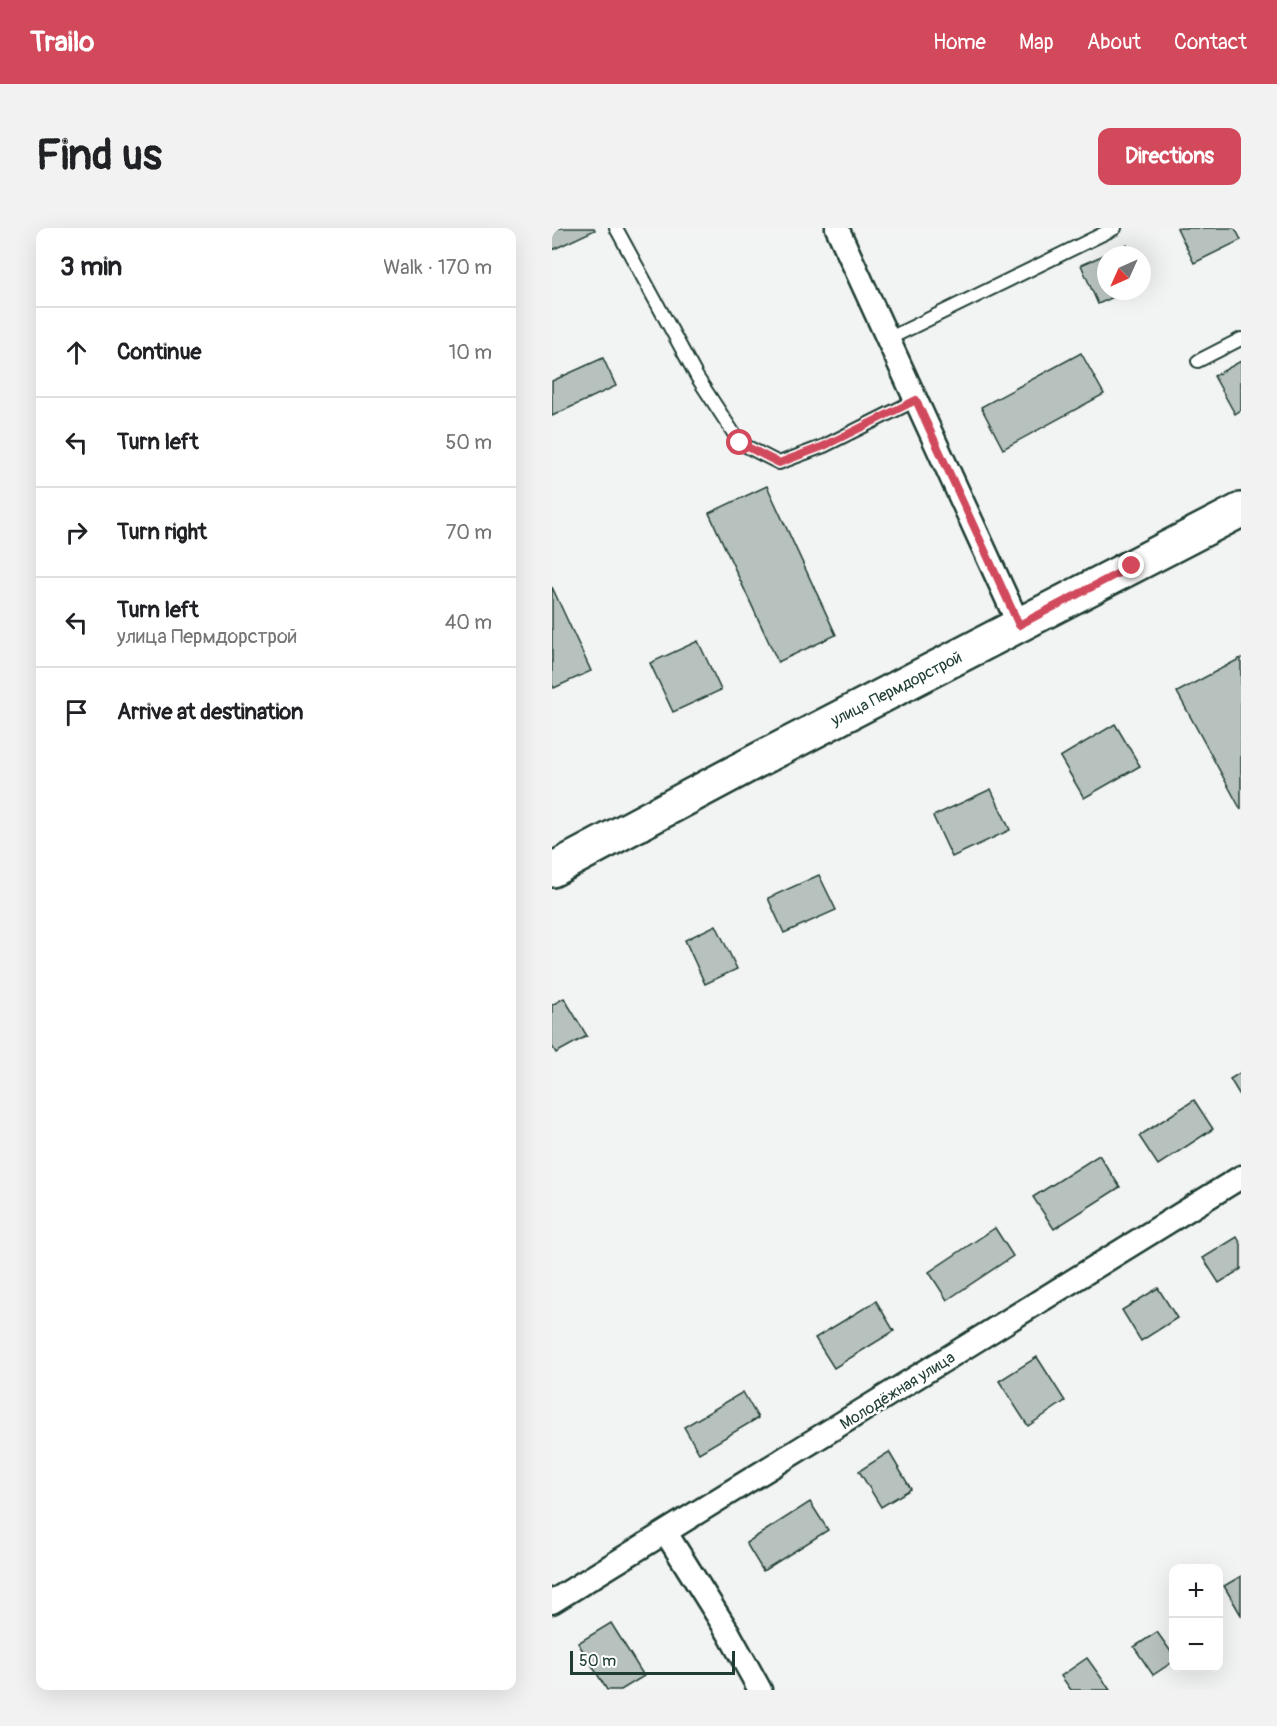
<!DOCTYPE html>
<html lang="en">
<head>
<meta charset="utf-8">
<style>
  body { margin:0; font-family:Pangolin,sans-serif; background:#f2f2f2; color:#202124 }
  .controls { position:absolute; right:18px; bottom:18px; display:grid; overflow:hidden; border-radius:12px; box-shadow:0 6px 24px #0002 }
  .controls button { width:54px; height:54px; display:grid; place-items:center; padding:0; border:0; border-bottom:2px solid #e0e0e0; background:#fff; color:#202124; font:30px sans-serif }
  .compass { position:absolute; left:545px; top:18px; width:54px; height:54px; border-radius:50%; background:#fff; box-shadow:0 6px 24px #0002; rotate:225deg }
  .scale { position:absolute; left:18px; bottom:15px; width:165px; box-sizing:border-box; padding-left:6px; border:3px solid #1f3d34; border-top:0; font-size:16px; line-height:21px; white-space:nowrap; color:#1f3d34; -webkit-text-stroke:4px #fff; paint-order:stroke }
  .stop { position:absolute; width:18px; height:18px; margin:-14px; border:4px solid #d1495b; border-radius:50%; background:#fff }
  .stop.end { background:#d1495b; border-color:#fff; box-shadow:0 2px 6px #0008 }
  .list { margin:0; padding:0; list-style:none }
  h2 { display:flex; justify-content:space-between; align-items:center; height:78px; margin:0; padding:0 24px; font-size:26px }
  h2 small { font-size:20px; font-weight:400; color:#757577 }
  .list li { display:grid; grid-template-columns:39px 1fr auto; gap:18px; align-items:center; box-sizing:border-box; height:90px; padding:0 24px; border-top:2px solid #e0e0e0 }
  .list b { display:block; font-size:22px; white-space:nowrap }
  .list p { margin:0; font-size:20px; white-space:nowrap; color:#757577 }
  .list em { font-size:20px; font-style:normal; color:#757577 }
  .icon { flex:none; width:33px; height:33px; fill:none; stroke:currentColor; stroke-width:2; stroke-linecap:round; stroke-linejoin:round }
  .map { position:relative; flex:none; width:689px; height:1462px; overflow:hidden; border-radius:12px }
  header { display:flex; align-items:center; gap:36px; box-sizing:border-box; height:84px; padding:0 30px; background:#d1495b; color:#fff }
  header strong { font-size:28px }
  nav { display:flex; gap:33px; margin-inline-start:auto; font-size:21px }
  .intro { display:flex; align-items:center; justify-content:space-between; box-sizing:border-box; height:144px; padding:0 36px }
  h1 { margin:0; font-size:42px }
  .button { padding:15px 27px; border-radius:12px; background:#d1495b; color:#fff; font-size:21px; font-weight:700 }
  main { display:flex; gap:36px; padding:0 36px }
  aside { flex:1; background:#fff; border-radius:12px; box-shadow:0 6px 24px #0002 }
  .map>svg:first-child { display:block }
  .building { fill:#b7c1bd; stroke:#1f3d34; stroke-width:1.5 }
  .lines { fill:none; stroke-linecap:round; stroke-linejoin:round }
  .service-casing { stroke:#1f3d34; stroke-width:16 }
  .minor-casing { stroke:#1f3d34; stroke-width:27 }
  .primary-casing { stroke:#1f3d34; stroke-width:38 }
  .service { stroke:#fff; stroke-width:12 }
  .minor { stroke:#fff; stroke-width:22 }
  .primary { stroke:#fff; stroke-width:33 }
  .route { stroke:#d1495b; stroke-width:8 }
  .labels { text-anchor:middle; stroke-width:5; stroke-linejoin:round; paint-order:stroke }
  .street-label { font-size:16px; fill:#1f3d34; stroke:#fff }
</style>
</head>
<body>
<header>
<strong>Trailo</strong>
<nav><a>Home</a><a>Map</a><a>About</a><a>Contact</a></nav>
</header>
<div class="intro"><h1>Find us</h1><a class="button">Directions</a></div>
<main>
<aside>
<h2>3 min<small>Walk · 170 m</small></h2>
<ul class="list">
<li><svg class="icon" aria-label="ahead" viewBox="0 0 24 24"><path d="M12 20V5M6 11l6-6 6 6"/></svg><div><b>Continue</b></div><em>10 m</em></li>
<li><svg class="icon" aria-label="left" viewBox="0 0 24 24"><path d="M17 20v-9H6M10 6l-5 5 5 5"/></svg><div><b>Turn left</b></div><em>50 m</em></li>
<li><svg class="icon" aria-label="right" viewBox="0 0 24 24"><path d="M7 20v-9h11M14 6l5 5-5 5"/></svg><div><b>Turn right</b></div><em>70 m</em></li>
<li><svg class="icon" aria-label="left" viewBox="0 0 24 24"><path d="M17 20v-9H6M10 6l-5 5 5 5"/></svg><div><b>Turn left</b><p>улица Пермдорстрой</p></div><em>40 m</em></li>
<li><svg class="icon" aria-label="arrive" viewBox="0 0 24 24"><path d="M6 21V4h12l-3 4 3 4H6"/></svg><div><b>Arrive at destination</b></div></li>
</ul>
</aside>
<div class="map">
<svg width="689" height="1462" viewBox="0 0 689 1462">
  <rect width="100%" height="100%" fill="#f2f3f3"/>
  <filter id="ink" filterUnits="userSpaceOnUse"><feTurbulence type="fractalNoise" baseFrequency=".0167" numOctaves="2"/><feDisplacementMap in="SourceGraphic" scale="12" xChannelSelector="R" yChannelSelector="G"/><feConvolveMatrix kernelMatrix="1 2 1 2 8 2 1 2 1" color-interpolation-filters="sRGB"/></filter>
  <g filter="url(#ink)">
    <g class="building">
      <path d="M0 0H42L43 2 0 22Z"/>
      <path d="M625 0H683L689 12 642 35Z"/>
      <path d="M575 17 579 27H554V63H575L546 76 529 37Z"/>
      <path d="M529 125 552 166 451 221 429 179Z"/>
      <path d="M51 130 64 158 0 188V153Z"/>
      <path d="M689 133V182L683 186 662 148Z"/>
      <path d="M215 258 284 407 226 434 157 285Z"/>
      <path d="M0 359 39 443 2 460 0 456Z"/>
      <path d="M146 413 169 462 121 484 98 435Z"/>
      <path d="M689 430V582L625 464Z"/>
      <path d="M563 496 588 538 532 570 508 529Z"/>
      <path d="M439 561 458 602 400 629 381 588Z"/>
      <path d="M267 647 284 682 232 705 216 670Z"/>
      <path d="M164 697 185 741 153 756 133 712Z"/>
      <path d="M12 770 35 808 4 825 0 818V777Z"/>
      <path d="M689 844V869L678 851Z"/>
      <path d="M642 872 661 901 606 937 587 908Z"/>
      <path d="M547 927 568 959 502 1001 481 969Z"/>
      <path d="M443 1000 461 1028 395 1072 377 1044Z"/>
      <path d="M685 1009 689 1016V1041L667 1055 651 1030Z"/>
      <path d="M606 1060 625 1090 589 1113 570 1082Z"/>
      <path d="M324 1073 342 1103 282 1140 263 1110Z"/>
      <path d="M485 1129 513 1173 476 1198 447 1153Z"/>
      <path d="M191 1164 206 1190 147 1225 132 1199Z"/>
      <path d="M337 1224 359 1261 329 1279 307 1243Z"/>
      <path d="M258 1274 276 1302 211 1343 194 1315Z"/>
      <path d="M689 1348V1387L672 1358Z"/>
      <path d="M59 1395 92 1448 69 1462H55L26 1415Z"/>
      <path d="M605 1404 622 1428V1433L601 1447 582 1419Z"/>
      <path d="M535 1430 558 1462H519L509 1448Z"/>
    </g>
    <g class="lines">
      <g class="service-casing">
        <g id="service">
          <path d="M64 0 145 149 188 215 227 235 272 218 364 172"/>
          <path d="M336 111 563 0"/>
          <path d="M646 133 689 111"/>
        </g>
      </g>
      <g class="minor-casing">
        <g id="minor">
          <path d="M285 0 467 397"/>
          <path d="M114 1305 176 1404 208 1462"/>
          <path d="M0 1374 689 949"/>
        </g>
      </g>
      <g class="primary-casing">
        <path id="primary" d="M0 642 208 531 689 282"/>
      </g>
      <use href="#service" class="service"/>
      <use href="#minor" class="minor"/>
      <use href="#primary" class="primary"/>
    </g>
  </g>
  <g class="lines" filter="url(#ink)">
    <path class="route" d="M188 215 227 235 272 218 364 172 467 397 580 338"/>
  </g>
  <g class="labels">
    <g class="street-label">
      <text transform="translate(344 460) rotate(-27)" y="6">улица Пермдорстрой</text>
      <text transform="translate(345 1162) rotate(-32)" y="6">Молодёжная улица</text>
    </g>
  </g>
</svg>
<div class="controls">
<button>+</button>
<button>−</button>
</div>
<svg class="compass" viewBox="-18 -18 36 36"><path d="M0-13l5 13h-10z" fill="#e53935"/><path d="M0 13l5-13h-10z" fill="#757577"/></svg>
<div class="scale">50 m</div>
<div class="stop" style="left:188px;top:215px"></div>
<div class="stop end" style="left:580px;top:338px"></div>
</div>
</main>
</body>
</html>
